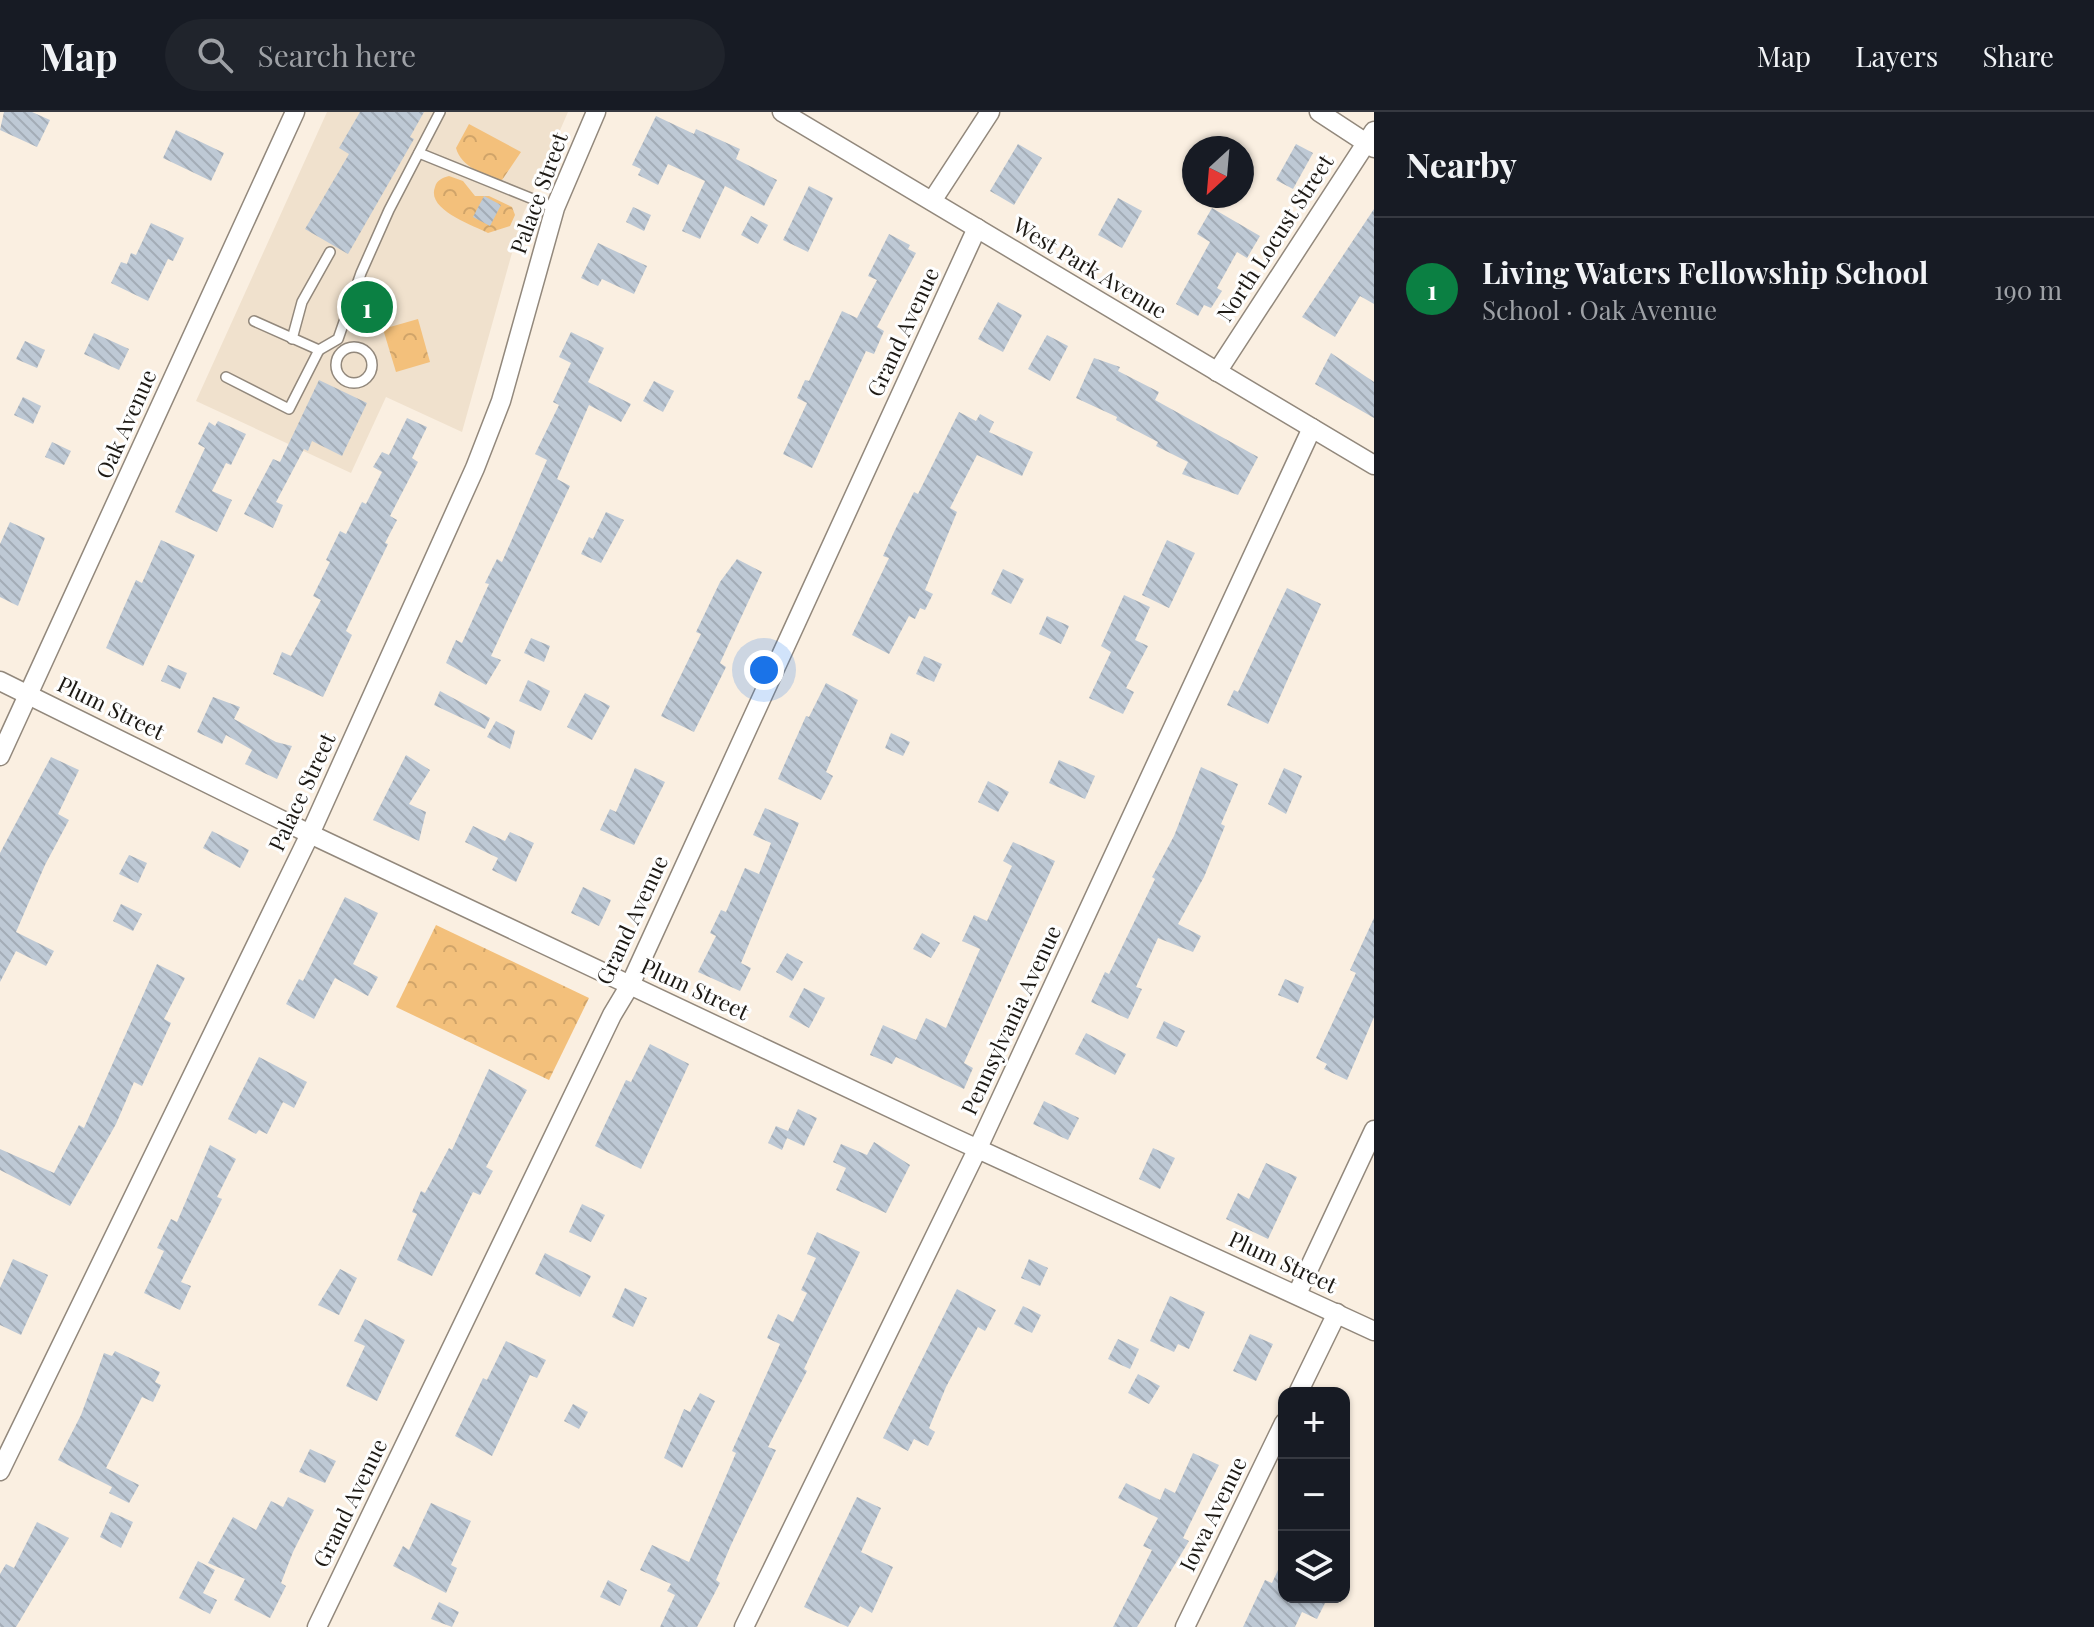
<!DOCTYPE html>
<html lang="en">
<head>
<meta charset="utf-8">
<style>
  body { margin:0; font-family:"Playfair Display",serif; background:#20242c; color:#f1f3f6 }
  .controls { position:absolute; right:24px; bottom:24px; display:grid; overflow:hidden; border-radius:16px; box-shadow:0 2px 6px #0004 }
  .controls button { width:72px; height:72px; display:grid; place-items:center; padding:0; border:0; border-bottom:2px solid #363941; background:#171b24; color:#f1f3f6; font:40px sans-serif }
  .compass { position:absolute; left:1182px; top:24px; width:72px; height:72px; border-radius:50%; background:#171b24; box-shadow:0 2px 6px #0004; rotate:206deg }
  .you { position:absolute; left:764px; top:558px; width:28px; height:28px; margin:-20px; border:6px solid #fff; border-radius:50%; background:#1a73e8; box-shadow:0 0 0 12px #1a73e833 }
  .badge { display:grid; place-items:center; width:52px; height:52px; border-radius:50%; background:#0b8043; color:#fff; font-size:26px; font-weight:700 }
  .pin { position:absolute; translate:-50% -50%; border:4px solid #fff; box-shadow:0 2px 8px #0006 }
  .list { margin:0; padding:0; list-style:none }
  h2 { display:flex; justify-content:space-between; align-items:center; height:104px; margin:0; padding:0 32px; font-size:34px }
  h2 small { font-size:26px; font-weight:400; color:#9ea1a6 }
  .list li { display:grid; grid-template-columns:52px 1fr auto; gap:24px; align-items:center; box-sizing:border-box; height:144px; padding:0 32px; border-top:2px solid #363941 }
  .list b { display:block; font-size:30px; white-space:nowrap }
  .list p { margin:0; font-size:26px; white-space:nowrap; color:#9ea1a6 }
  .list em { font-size:26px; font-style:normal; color:#9ea1a6 }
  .icon { flex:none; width:44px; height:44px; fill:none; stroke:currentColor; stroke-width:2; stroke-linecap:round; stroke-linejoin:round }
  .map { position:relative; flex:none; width:1374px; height:1515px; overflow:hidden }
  header { display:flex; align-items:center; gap:48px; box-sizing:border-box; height:112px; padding:0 40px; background:#171b24; border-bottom:2px solid #363941 }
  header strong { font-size:38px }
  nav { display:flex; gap:44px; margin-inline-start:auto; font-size:28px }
  .search { width:560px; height:72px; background:#20242c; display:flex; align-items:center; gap:20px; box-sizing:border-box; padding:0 28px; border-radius:44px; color:#9ea1a6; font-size:30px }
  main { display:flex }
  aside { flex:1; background:#171b24 }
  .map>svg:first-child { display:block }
  .built { fill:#f0e1cd }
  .park { fill:url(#park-crowns) }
  .building { fill:url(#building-back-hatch) }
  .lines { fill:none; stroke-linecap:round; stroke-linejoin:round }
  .lane-casing { stroke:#92887c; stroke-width:12 }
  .street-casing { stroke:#92887c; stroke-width:21 }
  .lane { stroke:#fff; stroke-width:9 }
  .street { stroke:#fff; stroke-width:18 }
  .labels { text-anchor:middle; stroke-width:6; stroke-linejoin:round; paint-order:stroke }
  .street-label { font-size:22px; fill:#1c1914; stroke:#fefefe }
</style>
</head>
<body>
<header>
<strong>Map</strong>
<div class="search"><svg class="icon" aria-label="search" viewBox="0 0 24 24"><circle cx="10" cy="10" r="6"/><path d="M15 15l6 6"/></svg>Search here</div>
<nav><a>Map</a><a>Layers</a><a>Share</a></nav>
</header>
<main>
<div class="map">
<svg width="1374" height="1515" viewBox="0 0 1374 1515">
  <defs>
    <pattern id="park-crowns" width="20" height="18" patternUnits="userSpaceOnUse" patternTransform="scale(2)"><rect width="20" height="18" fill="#f3c07b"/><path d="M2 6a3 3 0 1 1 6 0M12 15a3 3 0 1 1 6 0" fill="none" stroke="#d0a469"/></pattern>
    <pattern id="building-back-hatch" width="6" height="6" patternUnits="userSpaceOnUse" patternTransform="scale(2)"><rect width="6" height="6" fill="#bec9d5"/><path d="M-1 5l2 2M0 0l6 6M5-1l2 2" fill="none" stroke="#a3acb6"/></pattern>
  </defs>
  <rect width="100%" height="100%" fill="#faefe1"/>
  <path class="built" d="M327 0H568L522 105 462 320 386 285 351 361 196 289Z"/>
  <g class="park">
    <path d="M469 12 521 40 500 71C484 62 461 55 456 36Z"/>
    <path d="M449 64 463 69 475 84H489L512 95 515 103 510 114 488 121C473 113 426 98 435 75 437 68 442 66 449 64Z"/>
    <path d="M418 207 430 250 396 260 383 217Z"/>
    <path d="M436 813 589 886 549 968 396 895Z"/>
  </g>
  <g class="building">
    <path d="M4 0H32L50 8 37 35 0 18Z"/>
    <path d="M360 0H424L410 25 414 27 348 142 305 117 349 42 339 36Z"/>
    <path d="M656 4 694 22 696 17 740 37 736 47 777 68 764 94 725 74 700 127 682 119 705 69 668 52 658 73 638 63 641 57 632 53Z"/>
    <path d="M176 18 224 41 211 69 163 46Z"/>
    <path d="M1018 32 1042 46 1014 93 990 79Z"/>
    <path d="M1296 32 1313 41 1293 77 1276 68Z"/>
    <path d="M809 74 833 86 808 140 783 128Z"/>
    <path d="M484 84 501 93 490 114 473 105Z"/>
    <path d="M1118 86 1142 99 1122 136 1098 123Z"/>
    <path d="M633 95 651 103 644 119 626 110Z"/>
    <path d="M1212 96 1260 124 1247 146 1237 140 1217 176 1222 179 1211 196 1204 193 1198 204 1176 192 1210 130 1197 122Z"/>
    <path d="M1374 97V192L1360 184 1335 225 1302 205Z"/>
    <path d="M751 104 768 113 758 132 741 123Z"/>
    <path d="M151 111 184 126 173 149 168 147 148 189 111 171 121 150 127 152 131 141 136 143Z"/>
    <path d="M889 122 910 133 908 137 916 141 877 215 884 219 874 242 866 239 812 356 783 342 807 291 797 286 805 268 809 269 842 199 857 206 877 168 868 164Z"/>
    <path d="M598 131 647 154 634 182 602 167 598 174 581 166Z"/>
    <path d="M998 190 1022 203 1003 240 978 227Z"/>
    <path d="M571 220 604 236 588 270 631 292 621 310 589 293 557 367 570 374 491 544 501 548 486 573 446 551 456 528 462 531 489 472 485 471 497 447 502 450 547 348 535 342 559 293 553 290 571 251 559 245Z"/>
    <path d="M94 221 129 237 119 258 84 242Z"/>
    <path d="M1047 223 1068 234 1050 269 1028 257Z"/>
    <path d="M25 229 45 238 37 256 16 247Z"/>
    <path d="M1331 241 1374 270V306L1315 272Z"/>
    <path d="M1094 246 1120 255 1118 259 1159 280 1155 288 1258 345 1238 383 1182 362 1188 350 1156 334 1158 330 1116 308 1117 305 1076 286Z"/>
    <path d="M319 268 367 291 342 344 312 329 308 339 304 337 276 390 283 393 273 416 244 402 273 347 280 350Z"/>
    <path d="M654 269 674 279 663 300 643 289Z"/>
    <path d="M23 285 41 294 33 312 14 303Z"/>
    <path d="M959 300 976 309 980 302 994 310 989 320 1033 340 1022 364 977 343 950 396 957 400 925 478 933 482 925 498 920 496 915 507 909 504 889 542 852 523 889 446 883 444 895 418 914 380 918 382Z"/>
    <path d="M407 306 427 315 412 346 418 350 390 404 397 408 385 431 388 432 346 519 352 523 323 585 273 562 282 540 291 544 321 488 313 484 330 450 326 448 340 419 346 422 362 390 366 392 382 360 373 355 382 340 389 343Z"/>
    <path d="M218 309 246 322 231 353 226 351 212 379 232 388 217 420 175 400 205 336 198 332 209 310 215 314Z"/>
    <path d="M52 330 71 339 64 353 45 345Z"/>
    <path d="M606 400 624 408 601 451 581 442 589 425 593 427Z"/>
    <path d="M10 410 45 426 18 494 0 485V432Z"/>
    <path d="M161 428 195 443 143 554 106 536 136 468 142 471Z"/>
    <path d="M1167 428 1195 441 1169 496 1142 483Z"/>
    <path d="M737 447 762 460 720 551 726 555 694 620 661 604 701 522 696 520 720 470Z"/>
    <path d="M1003 457 1024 467 1011 492 991 482Z"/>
    <path d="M1287 476 1321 492 1268 612 1227 593 1234 578 1238 580Z"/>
    <path d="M1124 483 1150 495 1135 528 1148 534 1126 576 1134 580 1123 602 1089 586 1111 540 1101 534Z"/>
    <path d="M1047 504 1069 514 1061 532 1039 522Z"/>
    <path d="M531 526 550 534 544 550 524 541Z"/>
    <path d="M924 544 942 552 934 570 916 562Z"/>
    <path d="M168 553 187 561 180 577 161 569Z"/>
    <path d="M528 568 550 579 541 599 519 589Z"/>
    <path d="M826 571 858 588 826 660 833 664 821 688 778 667 806 604 809 605Z"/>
    <path d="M440 579 490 606 485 617 434 593Z"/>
    <path d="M585 581 610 594 592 628 567 615Z"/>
    <path d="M213 585 240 595 234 607 276 630 292 634 277 667 245 652 252 638 226 623 222 632 197 620Z"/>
    <path d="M496 609 515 619 510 637 487 625Z"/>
    <path d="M891 621 910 630 903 644 885 636Z"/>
    <path d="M406 643 430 658 409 692 426 700 419 729 373 708Z"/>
    <path d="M51 645 79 658 58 702 69 708 45 753 16 820 54 839 46 854 16 839 0 870V741Z"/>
    <path d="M1059 648 1095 664 1085 687 1049 671Z"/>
    <path d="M1201 655 1238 672 1221 712 1225 714 1204 765 1178 812 1201 824 1193 840 1158 826 1136 875 1142 877 1128 907 1091 890 1105 860 1109 862 1155 767 1152 765 1174 724Z"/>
    <path d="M635 656 665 670 634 733 600 718 610 697 616 700Z"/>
    <path d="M1284 656 1302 664 1286 702 1268 692Z"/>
    <path d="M988 669 1009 680 998 700 978 690Z"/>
    <path d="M765 696 799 711 741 851 751 856 740 879 698 860 716 824 710 821 721 798 726 800 745 756 759 762 771 731 753 723Z"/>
    <path d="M473 714 505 729 510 720 534 731 516 770 492 758 498 746 465 730Z"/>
    <path d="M212 719 249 738 240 756 203 736Z"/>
    <path d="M1013 730 1055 749 964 951 973 956 964 977 896 945 892 952 870 943 883 913 916 928 926 906 946 916 980 837 962 829 974 803 987 809 1012 754 1003 749Z"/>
    <path d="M129 743 147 751 138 771 119 762Z"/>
    <path d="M583 775 611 788 599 814 571 801Z"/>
    <path d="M345 785 378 801 353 852 378 865 368 884 335 866 314 907 286 892 299 867 303 869Z"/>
    <path d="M121 792 142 802 133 819 113 809Z"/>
    <path d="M1374 806V905L1347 968 1324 957 1327 952 1316 946 1356 861 1350 858Z"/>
    <path d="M922 821 940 831 931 846 913 837Z"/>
    <path d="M787 841 803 850 792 869 776 860Z"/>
    <path d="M157 852 185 866 164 907 171 911 142 974 134 970 116 1012 70 1094 0 1058V1037L54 1061 79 1013 84 1016Z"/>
    <path d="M1285 867 1304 875 1298 891 1278 883Z"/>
    <path d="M804 876 825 886 809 916 789 905Z"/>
    <path d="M1164 909 1185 919 1177 935 1156 926Z"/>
    <path d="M1086 921 1126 942 1115 963 1075 942Z"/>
    <path d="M650 932 689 952 641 1057 595 1034 626 968 631 970Z"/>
    <path d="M259 945 307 970 294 996 283 990 267 1022 259 1018 256 1022 228 1007Z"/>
    <path d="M489 957 527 978 486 1055 493 1059 480 1083 473 1080 432 1164 397 1148 417 1102 412 1100 421 1079 425 1081 449 1036 452 1038Z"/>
    <path d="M1044 989 1079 1006 1068 1028 1033 1012Z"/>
    <path d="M798 997 817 1006 804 1034 787 1026 782 1038 768 1031 776 1014 788 1019Z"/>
    <path d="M874 1030 910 1053 886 1101 836 1078 846 1056 833 1050 841 1032 867 1043Z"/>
    <path d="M210 1033 236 1047 217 1085 222 1087 181 1170 191 1174 180 1198 144 1181 164 1139 157 1136 171 1107 177 1110Z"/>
    <path d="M1153 1036 1175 1046 1160 1077 1139 1067Z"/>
    <path d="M1266 1051 1297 1065 1268 1127 1226 1107 1238 1081 1249 1087Z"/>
    <path d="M582 1092 605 1103 591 1130 569 1120Z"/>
    <path d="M817 1120 860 1140 804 1257 807 1259 768 1335 776 1338 731 1433 716 1468 720 1471 697 1515H660L675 1483 667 1479 671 1472 640 1458 652 1433 689 1450 736 1341 732 1339 780 1232 767 1226 778 1202 793 1210 807 1181 801 1178 816 1146 807 1142Z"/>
    <path d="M545 1141 591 1164 580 1185 535 1162Z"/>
    <path d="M13 1147 48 1163 21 1223 0 1213V1176Z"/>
    <path d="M1029 1147 1048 1156 1040 1174 1021 1166Z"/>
    <path d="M340 1157 357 1166 339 1203 318 1193Z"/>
    <path d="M625 1176 647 1186 633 1215 612 1205Z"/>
    <path d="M957 1177 996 1198 985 1219 978 1215 946 1275 929 1316 935 1320 928 1334 914 1327 908 1339 883 1326Z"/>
    <path d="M1170 1184 1205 1200 1189 1237 1178 1232 1174 1240 1150 1229Z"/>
    <path d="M1023 1194 1041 1203 1032 1221 1014 1212Z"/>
    <path d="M365 1207 405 1228 377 1289 346 1274 365 1234 354 1229Z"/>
    <path d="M1250 1222 1273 1232 1256 1269 1233 1259Z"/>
    <path d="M1118 1227 1139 1237 1130 1257 1108 1247Z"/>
    <path d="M506 1229 546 1248 537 1266 530 1263 492 1344 455 1324 483 1266 487 1268Z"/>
    <path d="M115 1239 160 1260 155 1270 161 1273 153 1290 142 1285 106 1356 139 1373 129 1391 109 1381 112 1375 58 1348 81 1303 104 1241 112 1244Z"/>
    <path d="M1138 1262 1160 1274 1149 1292 1128 1281Z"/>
    <path d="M700 1281 715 1289 682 1356 664 1346 684 1297 690 1300Z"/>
    <path d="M573 1292 588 1300 579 1317 564 1309Z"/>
    <path d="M310 1337 336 1349 325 1371 299 1360Z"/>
    <path d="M1193 1341 1219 1353 1183 1426 1189 1429 1137 1515H1113L1152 1438 1143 1434 1158 1406 1118 1386 1126 1371 1160 1388 1165 1376 1175 1381Z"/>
    <path d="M288 1385 314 1398 293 1440 281 1471 286 1474 270 1506 234 1488 245 1467 208 1451 233 1405 256 1418 271 1389 283 1395Z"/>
    <path d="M857 1385 881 1396 861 1440 893 1455 872 1501 860 1494 848 1515 804 1495Z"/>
    <path d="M431 1391 471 1409 451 1453 457 1456 446 1481 393 1454 403 1434 409 1438Z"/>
    <path d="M111 1400 133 1410 121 1436 100 1425Z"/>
    <path d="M37 1410 69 1426 16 1515H0V1462L6 1452 14 1456Z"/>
    <path d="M1284 1445V1485H1328L1317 1507 1302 1500 1295 1515H1243L1265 1468 1272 1471Z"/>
    <path d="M198 1449 215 1458 203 1481 217 1488 210 1502 179 1486Z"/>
    <path d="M608 1468 627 1478 620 1494 600 1485Z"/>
    <path d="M439 1490 459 1500 452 1515 431 1507Z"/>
  </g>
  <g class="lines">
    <g class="lane-casing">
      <g id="lane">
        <path d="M419 41 555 96"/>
        <path d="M254 209 319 238 338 227 361 161 389 98 440 0"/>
        <path d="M292 227 302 190 330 140"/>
        <circle cx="354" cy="253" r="18"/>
        <path d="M226 265 289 297 319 238"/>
      </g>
    </g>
    <g class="street-casing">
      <g id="street">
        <path d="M782 0 1374 353"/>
        <path d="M1319 0 1374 36"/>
        <path d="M932 89 990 0"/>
        <path d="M1217 260 1374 19"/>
        <path d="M0 569 310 722 954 1026 1374 1219"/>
        <path d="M0 644 295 0"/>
        <path d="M1297 1182 1374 1018"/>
        <path d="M1298 1281 1337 1201"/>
        <path d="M0 1359 310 722 475 356 501 289 555 96 596 0"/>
        <path d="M317 1515 612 903 630 873 977 116"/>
        <path d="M744 1515 977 1038 1312 316"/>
        <path d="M1185 1515 1284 1311"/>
      </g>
    </g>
    <use href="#lane" class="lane"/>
    <use href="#street" class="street"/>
  </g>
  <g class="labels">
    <g class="street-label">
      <text transform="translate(539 81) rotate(-70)" y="8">Palace Street</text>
      <text transform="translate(1275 126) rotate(-57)" y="8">North Locust Street</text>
      <text transform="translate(1090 156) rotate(31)" y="8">West Park Avenue</text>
      <text transform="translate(903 220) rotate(-65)" y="8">Grand Avenue</text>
      <text transform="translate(126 312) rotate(-66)" y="8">Oak Avenue</text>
      <text transform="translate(111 596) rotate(26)" y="8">Plum Street</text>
      <text transform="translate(302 680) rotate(-65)" y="8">Palace Street</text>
      <text transform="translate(632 808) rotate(-65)" y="8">Grand Avenue</text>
      <text transform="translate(695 877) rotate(25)" y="8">Plum Street</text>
      <text transform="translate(1011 908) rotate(-65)" y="8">Pennsylvania Avenue</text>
      <text transform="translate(1283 1150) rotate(25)" y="8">Plum Street</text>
      <text transform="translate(350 1391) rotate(-64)" y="8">Grand Avenue</text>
      <text transform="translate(1213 1402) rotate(-64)" y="8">Iowa Avenue</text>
    </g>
  </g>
</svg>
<div class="controls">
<button>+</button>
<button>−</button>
<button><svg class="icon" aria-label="layers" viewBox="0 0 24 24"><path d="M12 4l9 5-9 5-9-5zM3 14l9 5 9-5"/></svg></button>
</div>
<svg class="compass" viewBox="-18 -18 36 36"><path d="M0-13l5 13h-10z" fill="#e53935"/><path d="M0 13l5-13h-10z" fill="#9ea1a6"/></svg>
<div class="you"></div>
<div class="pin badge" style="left:367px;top:195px">1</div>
</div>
<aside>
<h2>Nearby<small></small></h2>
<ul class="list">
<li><span class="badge">1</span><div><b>Living Waters Fellowship School</b><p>School · Oak Avenue</p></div><em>190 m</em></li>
</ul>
</aside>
</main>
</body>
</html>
